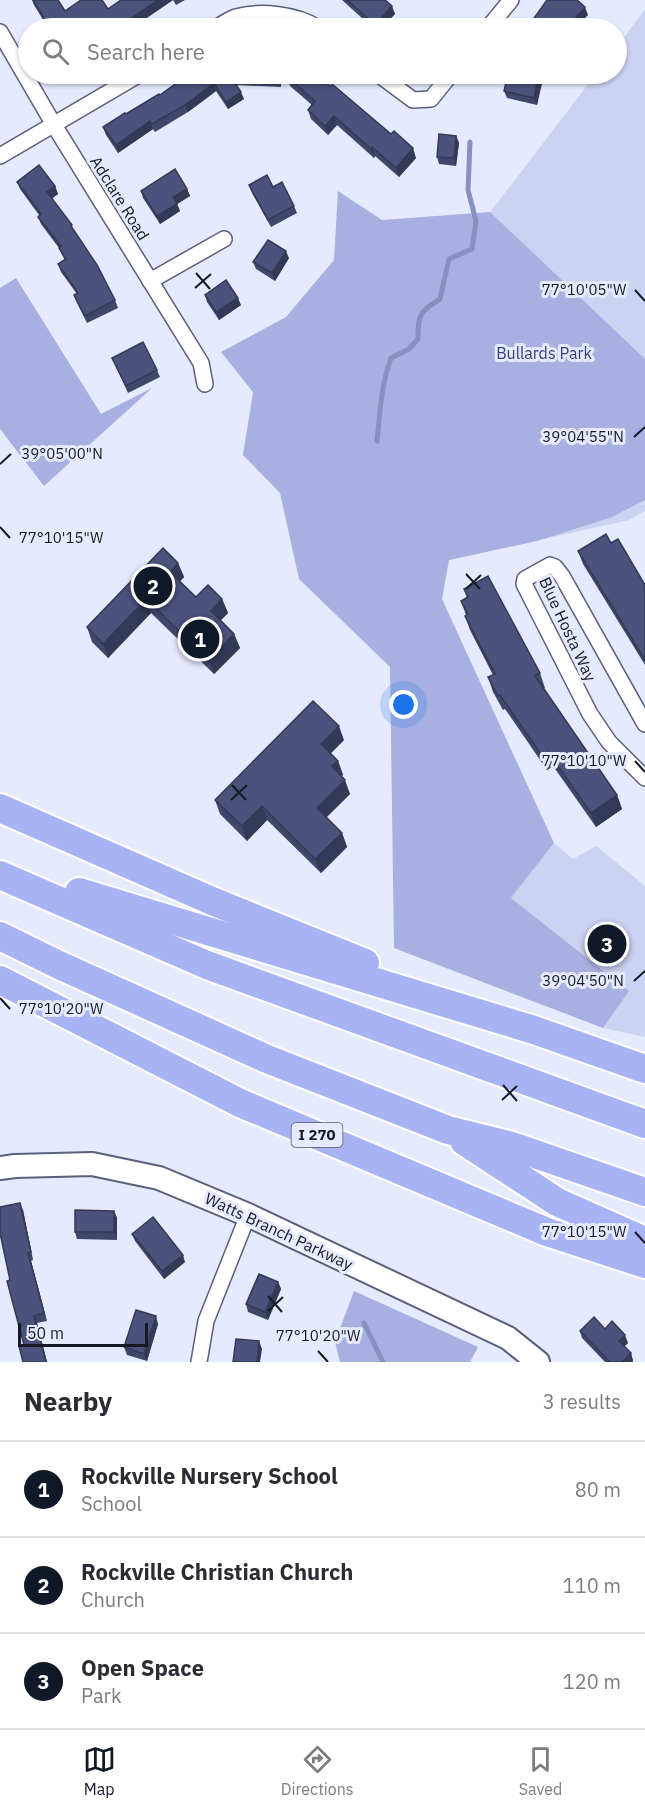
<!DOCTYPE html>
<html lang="en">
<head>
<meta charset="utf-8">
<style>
  body { margin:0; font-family:"IBM Plex Sans",sans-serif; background:#f2f2f3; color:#2b2b33 }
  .scale { position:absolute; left:18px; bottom:15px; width:130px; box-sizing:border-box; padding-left:6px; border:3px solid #171924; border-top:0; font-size:16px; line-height:21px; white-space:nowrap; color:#171924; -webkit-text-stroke:4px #e6eafe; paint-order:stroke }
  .you { position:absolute; left:404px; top:705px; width:21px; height:21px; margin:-15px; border:4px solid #fff; border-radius:50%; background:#1a73e8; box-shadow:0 0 0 9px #1a73e833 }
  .badge { display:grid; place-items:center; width:39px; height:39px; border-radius:50%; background:#111827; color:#fff; font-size:20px; font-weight:700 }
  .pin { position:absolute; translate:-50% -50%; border:3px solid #fff; box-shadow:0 2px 6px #0006 }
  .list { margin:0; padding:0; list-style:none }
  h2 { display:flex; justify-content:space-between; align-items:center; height:78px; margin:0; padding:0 24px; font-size:26px }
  h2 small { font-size:20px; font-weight:400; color:#7c7c81 }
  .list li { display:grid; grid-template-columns:39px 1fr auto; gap:18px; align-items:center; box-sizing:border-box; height:96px; padding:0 24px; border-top:2px solid #e1e1e2 }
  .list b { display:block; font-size:22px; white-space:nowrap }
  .list p { margin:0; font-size:20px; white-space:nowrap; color:#7c7c81 }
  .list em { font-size:20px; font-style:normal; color:#7c7c81 }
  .icon { flex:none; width:33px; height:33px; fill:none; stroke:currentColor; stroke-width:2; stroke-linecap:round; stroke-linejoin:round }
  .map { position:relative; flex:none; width:645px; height:1362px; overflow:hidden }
  .search { position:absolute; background:#fff; box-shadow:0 2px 4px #0004; left:18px; right:18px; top:18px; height:66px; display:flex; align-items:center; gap:15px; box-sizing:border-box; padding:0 21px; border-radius:33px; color:#7c7c81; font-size:22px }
  .sheet { height:366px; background:#fff }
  nav { display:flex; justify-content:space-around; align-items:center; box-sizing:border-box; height:84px; border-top:2px solid #e1e1e2; background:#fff; font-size:16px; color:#7c7c81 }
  nav a { display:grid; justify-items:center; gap:3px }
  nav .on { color:#111827 }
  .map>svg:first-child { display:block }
  .green { fill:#cbd2f2 }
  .forest { fill:#a7b0e0 }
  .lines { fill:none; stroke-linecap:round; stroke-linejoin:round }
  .stream { stroke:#8790be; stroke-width:5 }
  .street-casing { stroke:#5a5f7c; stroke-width:18 }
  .secondary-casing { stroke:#5a5f7c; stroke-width:26 }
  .highway-casing { stroke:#fff; stroke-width:32 }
  .street { stroke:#fff; stroke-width:15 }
  .secondary { stroke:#fff; stroke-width:22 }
  .highway { stroke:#a8b3f3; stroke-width:28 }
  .wall { fill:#40476b }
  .shaded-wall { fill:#343957 }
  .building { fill:#4b527c; stroke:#343957; stroke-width:1.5 }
  .ticks { fill:none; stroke:#171924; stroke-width:2 }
  .labels { text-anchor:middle; stroke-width:6; stroke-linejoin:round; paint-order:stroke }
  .shield { fill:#e6eafe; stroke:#555865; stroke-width:1.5 }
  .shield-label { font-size:15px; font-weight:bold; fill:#171924 }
  .street-label { font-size:16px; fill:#171924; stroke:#e6eafe }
  .park-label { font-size:16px; fill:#383e7a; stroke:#e6eafe }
  .ticks-label { font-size:15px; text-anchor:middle; fill:#171924; stroke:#e6eafe; stroke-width:6; stroke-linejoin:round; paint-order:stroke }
</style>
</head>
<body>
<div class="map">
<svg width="645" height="1362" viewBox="0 0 645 1362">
  <rect width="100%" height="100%" fill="#e6eafe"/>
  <g class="green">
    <path d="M645 9V511L629 520 449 560 459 253 596 74H616L617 47Z"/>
    <path d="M554 843 573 859 596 846 645 886V1037L603 1028 628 990 511 898Z"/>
  </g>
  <g class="forest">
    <path d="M338 191 382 220 490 212 645 359V500L612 517 537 541 449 560 442 599 554 843 511 898 629 991 603 1028 394 948 390 667 299 579 280 493 243 455 253 392 221 352 286 317 334 260Z"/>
    <path d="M16 278 101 414 152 388 44 486 0 429V288Z"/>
    <path d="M354 1291 478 1347 470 1362H340L335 1342Z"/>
  </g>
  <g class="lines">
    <g class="stream">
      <path d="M377 441C380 412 381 386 391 358L409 349 418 339C418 315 419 312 440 299L449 259 472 249 476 221 468 190 470 142"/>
      <path d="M364 1323 383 1362"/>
    </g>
    <g class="street-casing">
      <g id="street">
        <path d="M215 28C222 25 229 19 236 17 260 10 297 14 318 28"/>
        <path d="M488 28 511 0"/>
        <path d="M0 32 54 125 201 363 205 384"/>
        <path d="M378 74 413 100 431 99 451 74"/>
        <path d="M0 156 140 74"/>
        <path d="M150 281 224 239"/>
        <path d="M645 724 562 576 555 567 550 565 525 579 524 584 590 714 609 742 645 778"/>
        <path d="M199 1362 206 1321 248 1215"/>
      </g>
    </g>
    <g class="secondary-casing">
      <path id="secondary" d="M0 1168 15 1166 92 1164 159 1178 248 1215 508 1338 538 1362"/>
    </g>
    <g class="highway-casing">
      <g id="highway">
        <path d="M0 808 212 901 365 963"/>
        <path d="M0 875 207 965 645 1124"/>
        <path d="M79 892 534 1030 645 1069"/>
        <path d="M0 936 59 965 267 1059 448 1130 512 1146 645 1192"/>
        <path d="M0 980 240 1103 547 1232 645 1264"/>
        <path d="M464 1141 557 1202 645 1241"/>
      </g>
    </g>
    <use href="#street" class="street"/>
    <use href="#secondary" class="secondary"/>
    <use href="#highway" class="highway"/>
  </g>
  <g class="wall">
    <path d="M32 0 65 11 108 9 121 0H185L176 5 173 0 132 28H48L34 5Z"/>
    <path d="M342 0H385L395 14 381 28H373Z"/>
    <path d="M189 74H281V87L236 85 244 99 228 109 216 91 188 112 155 132 153 129 118 153 106 135 103 127 160 95Z"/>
    <path d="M508 74H543L537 105 507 98 504 91Z"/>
    <path d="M287 77 416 158 399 177 375 156 374 158 337 125 328 135 311 119 308 110 312 105 290 86Z"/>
    <path d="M456 136 459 143 456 166 439 164 437 157Z"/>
    <path d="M17 182 55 186 58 194 52 198 75 232 115 300 118 308 87 323 77 303 74 295 77 294 61 272 58 264 65 260 62 255 59 248 41 224 38 217 39 215 20 189Z"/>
    <path d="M249 185 273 187 294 206 297 213 271 227 252 193Z"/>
    <path d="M187 189 190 196 177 204 180 211 160 224 143 198 141 191Z"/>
    <path d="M289 258 275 281 256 269 253 262Z"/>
    <path d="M205 295 241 305 219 320 207 302Z"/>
    <path d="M112 358 157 370 160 377 128 393Z"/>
    <path d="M611 543 645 585V665L583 564 578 551Z"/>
    <path d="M178 563 184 577 180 581 196 597 222 599 228 613 221 620 234 634 240 648 214 674 151 613 108 658 92 642 87 627Z"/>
    <path d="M464 589 540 673 545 688H544L617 795 622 809 596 827 553 766 547 770 505 709 503 710 493 692 488 677 493 675 470 630 465 616 466 615 461 601 467 598Z"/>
    <path d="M344 740 330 754 338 761 343 775 341 776 350 794 326 817 342 833 347 847 321 873 267 820 247 841 220 814 215 800Z"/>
    <path d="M23 1210 33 1260 31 1261 47 1321 37 1323 47 1362H23L24 1345 10 1280Z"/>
    <path d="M114 1211 117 1218V1240L77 1239 75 1232Z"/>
    <path d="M132 1234 185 1262 164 1279 135 1241Z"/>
    <path d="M278 1282 281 1289 268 1320 248 1312 246 1304Z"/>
    <path d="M158 1324 147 1361 127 1355 124 1347Z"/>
    <path d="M605 1329 628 1343 624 1346 631 1353 633 1361 632 1362H605L582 1338 580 1331Z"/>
  </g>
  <g class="shaded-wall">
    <path d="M158 0H173L132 28H120V26Z"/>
    <path d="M392 6 395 14 381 28H376L375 25Z"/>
    <path d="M585 7 588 15 576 28H567Z"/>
    <path d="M278 74H281V87L278 80Z"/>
    <path d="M539 74H543L544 75 537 105 534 98Z"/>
    <path d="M214 83 216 91 188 112 185 105Z"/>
    <path d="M241 92 244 99 228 109 226 102Z"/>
    <path d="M334 116 337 125 328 135 325 126Z"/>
    <path d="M150 121 153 129 118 153 116 145Z"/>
    <path d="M456 136 459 143 456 166 454 158Z"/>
    <path d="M372 147 375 156 374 158 371 149Z"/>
    <path d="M413 148 416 158 399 177 396 168Z"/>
    <path d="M55 186 58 194 50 200 47 192Z"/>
    <path d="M187 189 190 196 177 204 180 211 160 224 157 216 173 197Z"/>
    <path d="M286 251 289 258 275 281 272 273Z"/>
    <path d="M238 298 241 305 219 320 216 312Z"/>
    <path d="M178 563 184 577 176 586 170 572Z"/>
    <path d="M146 599 151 613 108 658 103 644Z"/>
    <path d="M222 599 228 613 216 625 211 611Z"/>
    <path d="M234 634 240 648 214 674 209 660Z"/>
    <path d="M339 726 344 740 326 758 321 744Z"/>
    <path d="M548 752 553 766 547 770 542 756Z"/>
    <path d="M338 761 343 775 337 781 332 766Z"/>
    <path d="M345 780 350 794 322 822 317 808Z"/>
    <path d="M617 795 622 809 596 827 591 813Z"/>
    <path d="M262 806 267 820 247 841 242 826Z"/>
    <path d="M342 833 347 847 321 873 315 859Z"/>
    <path d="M20 1203 23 1210 33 1260 31 1252Z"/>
    <path d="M114 1211 117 1218V1240L114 1232Z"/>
    <path d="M28 1253 31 1261 47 1321 44 1313Z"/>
    <path d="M183 1255 185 1262 164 1279 162 1271Z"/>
    <path d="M278 1282 281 1289 268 1320 265 1312Z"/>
    <path d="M34 1316 37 1323 47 1362H46Z"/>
    <path d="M156 1316 158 1324 147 1361 144 1354Z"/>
    <path d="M625 1335 628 1343 622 1349 619 1341Z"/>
    <path d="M259 1341 262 1349 260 1362H257Z"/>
    <path d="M631 1353 633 1361 632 1362H622Z"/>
  </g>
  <g class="building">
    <path d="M33 0H58L65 11 81 0H102L108 9 121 0H158L120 26 121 27 120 28H50Z"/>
    <path d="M347 0H385L392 6 375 25Z"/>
    <path d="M547 0H577L585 7 567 28H527Z"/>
    <path d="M189 74H278V80L231 77 241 92 226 102 214 83 185 105 152 124 150 121 116 145 103 127 125 113 126 114 159 94 160 95Z"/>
    <path d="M290 74H315L330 86 332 84 391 134 394 131 413 148 396 168 372 147 371 149 334 116 325 126 308 110 315 101 287 77Z"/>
    <path d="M508 74H539L534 98 504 91Z"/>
    <path d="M439 134 456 136 454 158 437 157Z"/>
    <path d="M39 165 55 186 47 192 72 225 71 226 97 265 115 300 85 316 74 295 78 293 58 264 66 259 59 248 61 246 38 217 41 214 17 182Z"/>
    <path d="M175 169 187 189 173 197 177 204 157 216 141 191Z"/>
    <path d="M267 175 273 187 282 182 294 206 268 220 249 185Z"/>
    <path d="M268 240 286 251 272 273 253 262Z"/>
    <path d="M226 280 238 298 216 312 205 295Z"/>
    <path d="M143 342 157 370 126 386 112 358Z"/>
    <path d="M606 534 611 543 618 539 645 585V660L578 551Z"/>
    <path d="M163 548 178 563 170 572 196 597 208 585 222 599 211 611 234 634 209 660 146 599 103 644 87 627Z"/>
    <path d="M488 576 540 673 535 676 617 795 591 813 548 752 542 756 500 695 498 696 488 677 495 674 465 616 468 614 461 601 468 597 464 589Z"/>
    <path d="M313 701 339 726 321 744 338 761 332 766 345 780 317 808 342 833 315 859 262 806 242 826 215 800Z"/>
    <path d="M20 1203 31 1252 28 1253 44 1313 34 1316 46 1362H23L19 1346 24 1345 7 1281 10 1280 0 1233V1207Z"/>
    <path d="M75 1210 114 1211V1232H75Z"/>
    <path d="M153 1217 183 1255 162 1271 132 1234Z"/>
    <path d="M259 1274 278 1282 265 1312 246 1304Z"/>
    <path d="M136 1310 156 1316 144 1354 124 1347Z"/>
    <path d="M594 1317 605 1329 612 1321 625 1335 619 1341 631 1353 622 1362H610L580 1331Z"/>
    <path d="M236 1339 259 1341 257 1362H233Z"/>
  </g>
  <path class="ticks" d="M196 273 210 289M195 288 211 274M635 290 645 301M634 437 645 427M0 464 11 454M0 527 10 538M466 574 480 589M466 589 481 575M635 761 645 772M232 785 246 800M231 800 247 785M634 981 645 971M0 998 10 1009M503 1085 517 1101M502 1100 517 1086M635 1232 645 1243M268 1296 282 1312M268 1311 283 1297M318 1351 328 1362"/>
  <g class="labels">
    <rect class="shield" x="291.5" y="1123" width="51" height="24" rx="4.5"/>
    <g class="shield-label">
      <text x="317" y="1140">I 270</text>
    </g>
    <g class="street-label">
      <text transform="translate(120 198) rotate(58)" y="6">Adclare Road</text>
      <text transform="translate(568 629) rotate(65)" y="6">Blue Hosta Way</text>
      <text transform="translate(279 1231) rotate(25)" y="6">Watts Branch Parkway</text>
    </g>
    <g class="park-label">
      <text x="544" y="359">Bullards Park</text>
    </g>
  </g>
  <g class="ticks-label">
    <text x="584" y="295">77°10'05"W</text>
    <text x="583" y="442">39°04'55"N</text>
    <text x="62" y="459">39°05'00"N</text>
    <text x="61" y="543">77°10'15"W</text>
    <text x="584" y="766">77°10'10"W</text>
    <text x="583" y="986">39°04'50"N</text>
    <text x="61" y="1014">77°10'20"W</text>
    <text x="584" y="1237">77°10'15"W</text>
    <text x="318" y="1341">77°10'20"W</text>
  </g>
</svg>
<div class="scale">50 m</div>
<div class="you"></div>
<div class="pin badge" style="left:200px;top:639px">1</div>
<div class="pin badge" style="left:153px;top:586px">2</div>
<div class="pin badge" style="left:607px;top:944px">3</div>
<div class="search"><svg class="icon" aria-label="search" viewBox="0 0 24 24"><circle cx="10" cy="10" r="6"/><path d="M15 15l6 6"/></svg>Search here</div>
</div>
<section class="sheet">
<h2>Nearby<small>3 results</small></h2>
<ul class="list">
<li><span class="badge">1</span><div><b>Rockville Nursery School</b><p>School</p></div><em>80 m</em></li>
<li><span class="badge">2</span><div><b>Rockville Christian Church</b><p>Church</p></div><em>110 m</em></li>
<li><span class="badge">3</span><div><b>Open Space</b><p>Park</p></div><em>120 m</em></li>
</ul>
</section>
<nav>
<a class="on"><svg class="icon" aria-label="map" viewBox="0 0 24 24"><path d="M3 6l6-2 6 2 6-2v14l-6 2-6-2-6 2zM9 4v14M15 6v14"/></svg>Map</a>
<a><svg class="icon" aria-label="directions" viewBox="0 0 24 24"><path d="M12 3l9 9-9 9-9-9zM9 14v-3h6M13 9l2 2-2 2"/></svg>Directions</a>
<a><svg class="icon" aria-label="saved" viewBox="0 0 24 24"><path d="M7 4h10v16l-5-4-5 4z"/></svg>Saved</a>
</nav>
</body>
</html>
